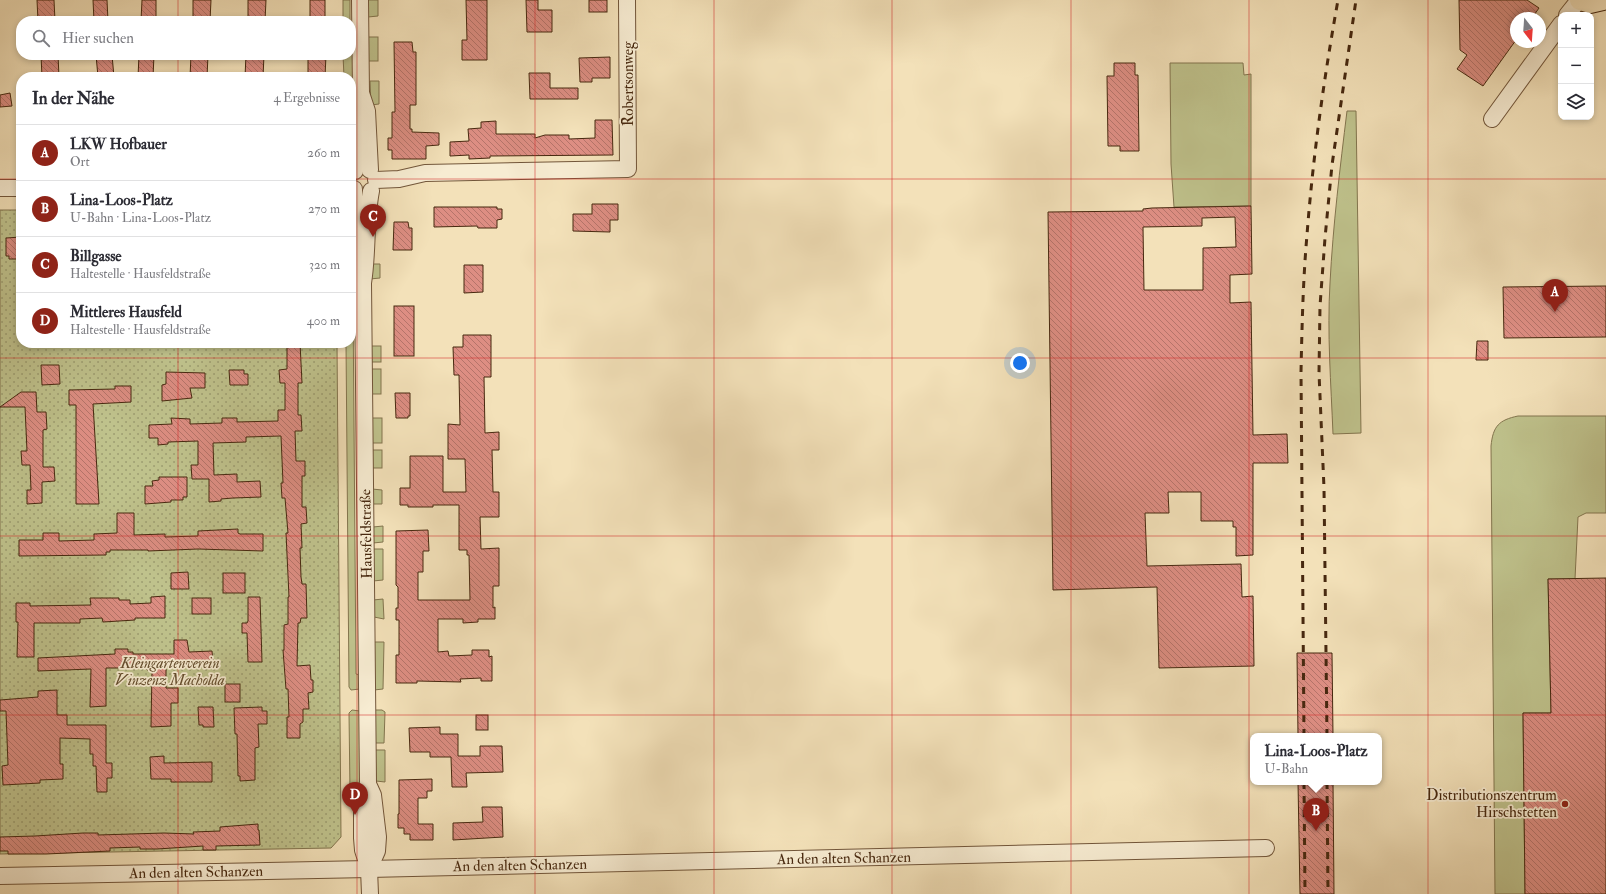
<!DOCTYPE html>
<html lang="de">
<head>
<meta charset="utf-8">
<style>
  body { margin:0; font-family:"IM FELL Double Pica",serif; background:#f2f2f3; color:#2b2b33 }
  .controls { position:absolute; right:12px; top:12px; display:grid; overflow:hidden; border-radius:8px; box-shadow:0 2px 6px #0003 }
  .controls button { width:36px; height:36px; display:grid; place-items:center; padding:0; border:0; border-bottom:1px solid #e1e1e2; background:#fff; color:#2b2b33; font:20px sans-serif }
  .compass { position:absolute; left:1510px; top:12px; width:36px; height:36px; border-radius:50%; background:#fff; box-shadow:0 2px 6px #0003; rotate:163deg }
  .you { position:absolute; left:1020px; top:363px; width:14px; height:14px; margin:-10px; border:3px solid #fff; border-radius:50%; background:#1a73e8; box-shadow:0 0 0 6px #1a73e833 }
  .badge { display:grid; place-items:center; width:26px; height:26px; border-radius:50%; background:#8f2418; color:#fff; font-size:13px; font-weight:700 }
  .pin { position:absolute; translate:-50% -33px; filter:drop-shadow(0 1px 2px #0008) }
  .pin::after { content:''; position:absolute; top:21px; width:14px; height:12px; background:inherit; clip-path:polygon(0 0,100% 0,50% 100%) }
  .popup { position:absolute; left:1250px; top:733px; width:132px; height:52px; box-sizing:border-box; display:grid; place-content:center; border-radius:8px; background:#fff; filter:drop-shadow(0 1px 3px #0005); font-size:13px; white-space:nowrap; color:#7c7c81 }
  .popup b { font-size:15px; color:#2b2b33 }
  .popup::after { content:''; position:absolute; left:50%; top:100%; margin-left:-8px; border:8px solid transparent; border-top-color:#fff }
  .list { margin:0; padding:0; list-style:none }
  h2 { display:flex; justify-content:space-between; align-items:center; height:52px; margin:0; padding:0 16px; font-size:17px }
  h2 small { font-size:13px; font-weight:400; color:#7c7c81 }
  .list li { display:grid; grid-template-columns:26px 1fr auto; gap:12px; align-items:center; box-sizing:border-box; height:56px; padding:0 16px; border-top:1px solid #e1e1e2 }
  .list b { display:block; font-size:15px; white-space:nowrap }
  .list p { margin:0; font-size:13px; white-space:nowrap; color:#7c7c81 }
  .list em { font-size:13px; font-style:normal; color:#7c7c81 }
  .icon { flex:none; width:22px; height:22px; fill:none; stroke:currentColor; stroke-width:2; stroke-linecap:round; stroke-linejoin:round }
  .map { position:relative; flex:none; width:1606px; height:894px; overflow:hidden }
  .search { position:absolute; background:#fff; box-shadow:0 2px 6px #0003; left:16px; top:16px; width:340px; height:44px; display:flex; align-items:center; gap:10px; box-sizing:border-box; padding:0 14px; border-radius:16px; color:#7c7c81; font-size:15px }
  .panel { position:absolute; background:#fff; box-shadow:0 2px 6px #0003; left:16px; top:72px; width:340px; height:276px; border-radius:16px }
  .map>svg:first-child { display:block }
  .grass { fill:#bfc28c; stroke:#83754e }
  .park { fill:url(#park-dots); stroke:#83754e }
  .building { fill:url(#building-back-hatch); stroke:#47280f; fill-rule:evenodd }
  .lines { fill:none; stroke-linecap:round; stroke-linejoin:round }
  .minor-casing { stroke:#72563a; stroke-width:18 }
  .major-casing { stroke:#47280f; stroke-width:22 }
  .minor { stroke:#f7ecd2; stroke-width:16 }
  .major { stroke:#f3e1b9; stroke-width:20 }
  .rail { stroke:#47280f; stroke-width:3; stroke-dasharray:7 7; stroke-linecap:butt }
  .grid { fill:none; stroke:#d62828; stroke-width:1; stroke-opacity:0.55 }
  .poi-dot { fill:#8f2418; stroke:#f7ecd2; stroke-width:1.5 }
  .labels { text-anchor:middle; stroke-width:3.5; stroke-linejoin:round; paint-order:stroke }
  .street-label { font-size:15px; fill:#47280f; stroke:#f7ecd2 }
  .park-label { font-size:15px; font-style:italic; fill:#654e2e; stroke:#f7ecd2 }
  .poi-label { font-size:15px; fill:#47280f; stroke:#f7ecd2; text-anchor:end }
</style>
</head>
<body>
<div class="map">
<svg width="1606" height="894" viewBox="0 0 1606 894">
  <defs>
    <pattern id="park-dots" width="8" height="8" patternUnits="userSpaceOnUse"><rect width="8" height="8" fill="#bfc28c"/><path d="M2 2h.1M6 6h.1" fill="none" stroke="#9d9e71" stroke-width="1.8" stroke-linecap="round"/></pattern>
    <pattern id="building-back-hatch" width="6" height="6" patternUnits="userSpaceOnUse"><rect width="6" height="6" fill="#dd8e83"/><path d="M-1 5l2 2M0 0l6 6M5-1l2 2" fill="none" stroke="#b5746a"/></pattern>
  </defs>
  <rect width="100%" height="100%" fill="#f3e1b9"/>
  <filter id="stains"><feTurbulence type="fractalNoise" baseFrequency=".005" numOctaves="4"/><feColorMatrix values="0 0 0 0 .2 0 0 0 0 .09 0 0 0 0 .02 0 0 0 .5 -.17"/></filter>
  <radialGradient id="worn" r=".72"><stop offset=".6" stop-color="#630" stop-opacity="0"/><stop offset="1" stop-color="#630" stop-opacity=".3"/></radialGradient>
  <g class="grass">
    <rect x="343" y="0" width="7" height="21"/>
    <path d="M368 0H378V16L368 17Z"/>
    <rect x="368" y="37" width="10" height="24"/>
    <path d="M351 52 354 53V78L351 103V77H344L343 55H351Z"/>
    <path d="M1170 63H1243L1244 75 1251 74V206L1174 207 1171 164Z"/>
    <path d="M370 81H379V104L371 105Z"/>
    <path d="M1347 111H1356L1361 433 1333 434C1331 384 1327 333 1330 283 1333 225 1340 168 1347 111Z"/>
    <path d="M370 264H380V278L370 279Z"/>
    <path d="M351 265 357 294 356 302H353L356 674 360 675V689L351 690 349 687 346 343H351Z"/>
    <rect x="371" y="346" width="10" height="16"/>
    <rect x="371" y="369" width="10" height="25"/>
    <path d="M1518 416H1606V513H1586L1578 517 1575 579H1548L1551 713H1523L1525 894H1495L1491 446C1493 426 1499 420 1518 416Z"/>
    <rect x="371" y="418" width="11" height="25"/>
    <rect x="372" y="450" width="10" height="18"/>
    <path d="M372 489 382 490V504H373Z"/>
    <path d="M383 526V542L373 543V527Z"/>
    <path d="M373 549H383V580L373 581Z"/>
    <path d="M383 599 384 619 374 617 373 600Z"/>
    <path d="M374 642H384L383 689 374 690Z"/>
    <path d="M352 710 360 711 361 773 358 793 351 794 350 792 349 713Z"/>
    <path d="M375 710H382L385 712 384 743H375Z"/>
    <path d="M375 750H385V782L376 781Z"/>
  </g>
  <path class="park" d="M0 210H21V343H337L341 837 331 848 0 854Z"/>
  <g class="building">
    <path d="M37 0H54L55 21H38Z"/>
    <path d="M93 0H107L108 21H94Z"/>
    <path d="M142 0H156V21H141Z"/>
    <path d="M193 0H211L210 21H193Z"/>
    <path d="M248 0H266L265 21H248Z"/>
    <rect x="310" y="0" width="15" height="21"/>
    <path d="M466 0H487V60H462V40H467Z"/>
    <path d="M526 0H538V10H552V32H527Z"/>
    <rect x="589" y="0" width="18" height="12"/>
    <path d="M1459 0H1527L1539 8 1532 18H1516V40L1483 86 1457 69 1467 55 1460 50Z"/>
    <path d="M394 42H412L413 52H416V105H410V129H412V132L439 133V145L426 146V159H392V150H388V138H392V112H395Z"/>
    <path d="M41 55H58L59 77H42Z"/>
    <path d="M96 55H112L114 77H98Z"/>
    <path d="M139 55H154L153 77H138Z"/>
    <path d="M191 55H208L207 77H190Z"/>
    <path d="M246 55H264L263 77H245Z"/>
    <path d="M310 55H326L325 77H308V58H310Z"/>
    <path d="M610 57V78H592V82H580L579 58Z"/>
    <path d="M1114 63H1135V75H1138L1139 151H1120V146H1108L1107 76H1114Z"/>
    <path d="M529 73H550V88H578V99H530Z"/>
    <path d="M10 93 12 106 0 107V95Z"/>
    <path d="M595 120H612L613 155 490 156V158L469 159V155L450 156V142L469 141 468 129 481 128V122L496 121V134H535V138L545 135H569V139L595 138Z"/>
    <path d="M592 204H618V220H610V232L573 231V214H592Z"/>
    <path d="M1251 206 1252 274 1230 275V303L1251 302 1253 435 1287 434 1288 463H1253V555L1236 556V527H1233V521H1201V492H1168L1169 513H1145L1147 566 1241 564 1242 597 1253 596 1254 666 1159 668 1157 587 1053 590 1048 212 1143 211V209L1152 208ZM1235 217 1236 247 1203 248V290H1144L1143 227 1202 226V218Z"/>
    <path d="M434 207H497V209H502V219L497 220V228H478L477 226 434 227Z"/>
    <path d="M394 222H408L409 228H412V250H393Z"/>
    <path d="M21 237V259H9V256H6V238Z"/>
    <path d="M464 265H483V292L464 293Z"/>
    <path d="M1606 286V337L1504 338 1503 287Z"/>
    <rect x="394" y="306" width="20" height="50"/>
    <path d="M463 335H491V377H484L485 433 499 432V450H492L493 492H499V517H480L481 549 499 548V586H493V608L495 607V619H478V622L463 623V619H438V652L448 651 449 656 472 655V650H489V657L492 656V681H481V678L460 679 461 682 417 681V683H396V655H399V620H396V608H398V587L396 585V531L428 530 429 551H423V572H418V600H470L469 555H467V550H459V505H433V507H408V505H400V488H410V456H443V492H466L465 459H448V424L460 425 459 375H454L453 347H463Z"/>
    <path d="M1477 341H1488V360H1476Z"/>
    <path d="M287 343H300L302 383H298V415H301L302 431H295L296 461H305V476H302V507H306L307 523 301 524 302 548H300L301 577 302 584H306L307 618H301L300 623H298L297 666 310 665 311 680H313V692L308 693 309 709H303V722L300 724V738H287V717H289L288 689H286L283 650H284V625L288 624V597H289L286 533H288L285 498H282L281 483H283L281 436 246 437V442L213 443 214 475 237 474V482L260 481 261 497 233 498 221 499V501L209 502V479H192L191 465H198V441L168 442V444L158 445V438H149V425L172 424 171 418 190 419V424L222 423V418H237V422L278 421V410H285V383H280L279 370 287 369Z"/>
    <path d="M41 365H59L60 384 42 385Z"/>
    <path d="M229 370H244V374H248V385H230Z"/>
    <path d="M166 372 205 373V388H190L192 398 162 401V385L166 384Z"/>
    <path d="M115 386H131V402L93 404 99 504H76V405H69V390L115 389Z"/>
    <path d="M21 392H36L37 412H46L47 429 43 430V467H54L55 481 42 482V503L27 504V490H31L30 465H22L21 451H27L25 407H0Z"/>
    <path d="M395 393H410V416H408V418H396Z"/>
    <path d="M159 477H187V497H183V500H171V502L145 504V486H153L152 481 159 480Z"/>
    <path d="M117 513H134V535L165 534V537L198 536V531L238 529V533L240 534H263V551L198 549 148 551V550H110V552H106V555L19 556V540H43V533H59V541L94 540V534L117 533Z"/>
    <path d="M188 572 189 589H171V573Z"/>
    <rect x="223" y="573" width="22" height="20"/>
    <path d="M1606 578V894H1525L1523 713H1551L1548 579Z"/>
    <path d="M165 596V618H135V620L103 622 102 618 80 619V623H34V657H17L18 622H16V603H30V606L91 605 90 598H119V600H130V604L151 603V597Z"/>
    <path d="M248 597H260L262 662H248L247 633H242V623H247L248 621Z"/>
    <rect x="192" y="598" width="19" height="16"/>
    <path d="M174 640H187L189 652 212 651 213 663 166 666V688H178V703H171V726L151 727 152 670H147V668H106V706L90 707 91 669 38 671V658L115 654V649H128V652H133V654H174Z"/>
    <path d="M1297 653H1332L1333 736H1298Z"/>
    <rect x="225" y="684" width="15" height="18"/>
    <path d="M57 690V715H67V725H106V763H112V778H107V792H97L96 766H93V754H90V739L60 738V764H63V779L40 780V783L3 785 2 766 8 765 6 711H0V700L38 697V691Z"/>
    <path d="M198 707H213L214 727H203V725H199Z"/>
    <path d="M262 707V711H267V724H258L259 747 255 748V780L240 781V776H238L237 734H235L234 708Z"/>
    <rect x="476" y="715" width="12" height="15"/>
    <path d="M440 727V734H458V756H480V746H502L503 772 466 773 467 787H452L451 757H430V752H410L409 728Z"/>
    <path d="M164 756V763L212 762V782H171V779H151L150 757Z"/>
    <path d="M432 779V791H427V798H418V824H433V840H410V834H404V828H398V814H399V780Z"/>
    <path d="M1298 782H1333L1334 894H1300Z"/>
    <path d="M482 807H502L503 837 453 840V823L483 822Z"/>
    <path d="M258 824V830H259L260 845 216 846V850H203V846L157 849H140V847L110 848V851L46 854H8V851H0V837L35 836 83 833H98V835L164 833 194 834 193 832 220 831V827Z"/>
  </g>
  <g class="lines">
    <g class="minor-casing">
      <g id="minor">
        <path d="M360 0 361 93 367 111 370 170"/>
        <path d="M1567 15 1579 0"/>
        <path d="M1492 119 1561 24"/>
        <path d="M355 171 356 110 361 93"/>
        <path d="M376 180 399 179 425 173 628 169 627 0"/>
        <path d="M0 188H21"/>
        <path d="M354 189V259L356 268 362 282"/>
        <path d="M368 784 373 795 378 837 377 851 369 869"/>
        <path d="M0 876 369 869 1266 848"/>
        <path d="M370 894 369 869 363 850 362 838V796L368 784 363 283C368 252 365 222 371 191"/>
      </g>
    </g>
    <g class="major-casing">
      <path id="major" d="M1580 0 1590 3 1603 0"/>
    </g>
    <use href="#minor" class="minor"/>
    <use href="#major" class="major"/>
    <g class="rail">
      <path d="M1304 736 1301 372C1302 326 1303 280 1307 235 1313 156 1324 78 1338 0"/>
      <path d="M1327 736 1324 488 1319 373 1320 306 1325 238 1332 165 1356 0"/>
      <path d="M1304 782 1305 894"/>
      <path d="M1327 782 1328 894"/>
    </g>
  </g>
  <path class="grid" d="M178 0V21M357 0V894M535 0V894M714 0V894M892 0V894M1071 0V894M1249 0V894M1428 0V894M178 55V77M0 179H21M351 179H1606M178 343V894M0 358H1606M0 536H1606M0 715H1606"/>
  <circle class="poi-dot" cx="1565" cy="804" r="4"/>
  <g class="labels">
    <g class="street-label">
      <text transform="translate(628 84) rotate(-90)" y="5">Robertsonweg</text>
      <text transform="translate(366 534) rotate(-91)" y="5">Hausfeldstraße</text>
      <text transform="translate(844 858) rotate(-1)" y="5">An den alten Schanzen</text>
      <text transform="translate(520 865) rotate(-1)" y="5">An den alten Schanzen</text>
      <text transform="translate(196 872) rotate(-1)" y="5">An den alten Schanzen</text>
    </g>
    <g class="park-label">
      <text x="170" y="668">Kleingartenverein<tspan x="170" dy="17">Vinzenz Macholda</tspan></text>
    </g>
    <g class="poi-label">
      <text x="1557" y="800">Distributionszentrum<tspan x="1557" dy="17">Hirschstetten</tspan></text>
    </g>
  </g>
  <rect width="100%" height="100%" filter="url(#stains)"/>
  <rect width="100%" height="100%" fill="url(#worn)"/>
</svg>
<div class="controls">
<button>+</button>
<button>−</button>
<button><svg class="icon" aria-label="layers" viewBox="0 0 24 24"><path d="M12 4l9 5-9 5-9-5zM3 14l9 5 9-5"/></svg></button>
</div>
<svg class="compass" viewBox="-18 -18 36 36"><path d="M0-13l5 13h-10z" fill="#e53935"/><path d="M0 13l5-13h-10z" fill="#7c7c81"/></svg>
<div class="you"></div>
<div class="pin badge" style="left:1555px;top:312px">A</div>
<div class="pin badge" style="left:1316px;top:831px">B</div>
<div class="popup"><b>Lina-Loos-Platz</b>U-Bahn</div>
<div class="pin badge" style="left:373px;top:237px">C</div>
<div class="pin badge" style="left:355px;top:815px">D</div>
<div class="search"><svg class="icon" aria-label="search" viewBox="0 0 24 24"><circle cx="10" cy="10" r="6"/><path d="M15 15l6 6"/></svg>Hier suchen</div>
<section class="panel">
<h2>In der Nähe<small>4 Ergebnisse</small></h2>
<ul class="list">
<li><span class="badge">A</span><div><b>LKW Hofbauer</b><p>Ort</p></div><em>260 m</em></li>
<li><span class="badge">B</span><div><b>Lina-Loos-Platz</b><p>U-Bahn · Lina-Loos-Platz</p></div><em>270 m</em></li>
<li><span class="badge">C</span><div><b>Billgasse</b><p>Haltestelle · Hausfeldstraße</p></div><em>320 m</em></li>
<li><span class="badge">D</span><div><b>Mittleres Hausfeld</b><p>Haltestelle · Hausfeldstraße</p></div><em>400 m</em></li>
</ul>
</section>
</div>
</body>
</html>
